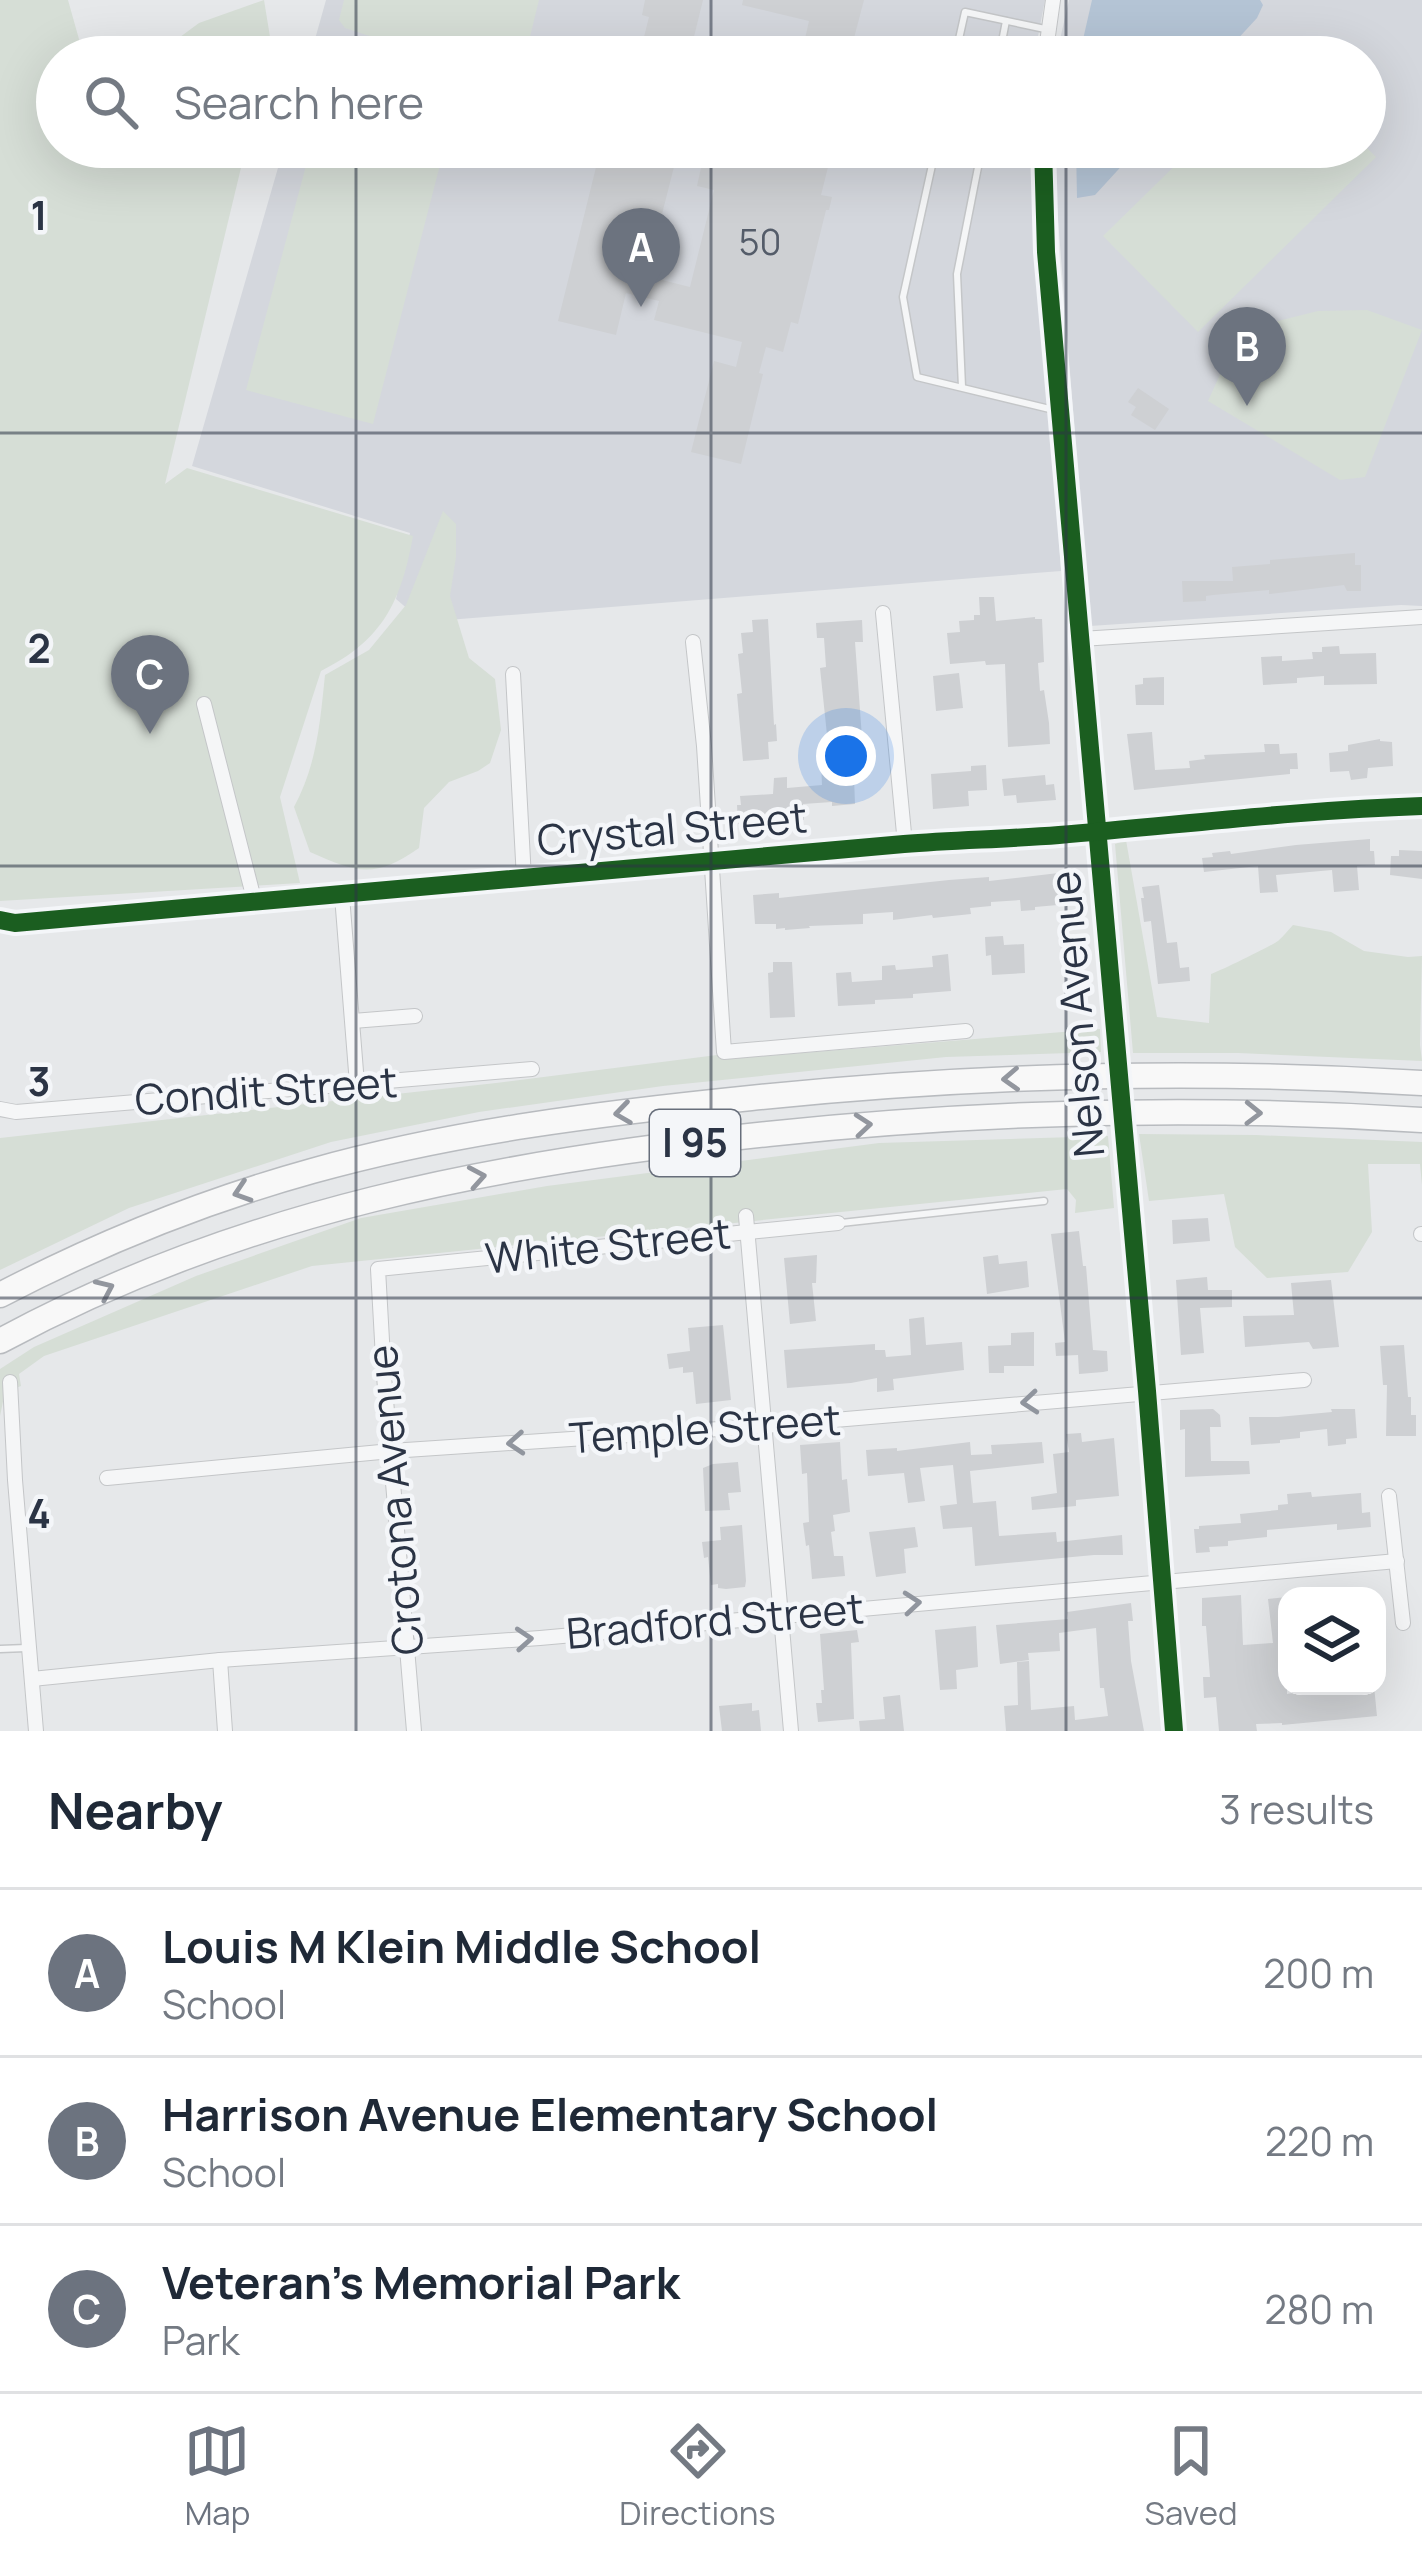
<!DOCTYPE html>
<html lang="en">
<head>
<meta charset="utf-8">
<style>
  body { margin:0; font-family:Manrope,sans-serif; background:#f6f6f7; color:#1f2937 }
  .controls { position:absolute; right:36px; bottom:36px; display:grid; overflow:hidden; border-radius:24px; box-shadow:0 12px 48px #0002 }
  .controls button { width:108px; height:108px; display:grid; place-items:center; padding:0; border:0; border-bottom:3px solid #e0e1e3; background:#fff; color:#1f2937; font:60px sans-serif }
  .you { position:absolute; left:846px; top:756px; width:42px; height:42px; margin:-30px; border:9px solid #fff; border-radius:50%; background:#1a73e8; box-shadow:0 0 0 18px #1a73e833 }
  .badge { display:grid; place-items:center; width:78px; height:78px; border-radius:50%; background:#6c737f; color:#fff; font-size:39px; font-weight:700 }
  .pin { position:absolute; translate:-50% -99px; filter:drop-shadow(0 3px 6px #0008) }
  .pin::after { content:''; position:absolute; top:63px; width:42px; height:36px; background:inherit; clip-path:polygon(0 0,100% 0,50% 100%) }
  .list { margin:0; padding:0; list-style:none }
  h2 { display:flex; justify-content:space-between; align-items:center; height:156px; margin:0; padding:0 48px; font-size:51px }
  h2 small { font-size:39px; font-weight:400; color:#747a83 }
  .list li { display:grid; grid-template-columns:78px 1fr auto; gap:36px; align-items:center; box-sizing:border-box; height:168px; padding:0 48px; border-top:3px solid #e0e1e3 }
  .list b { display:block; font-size:45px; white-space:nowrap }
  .list p { margin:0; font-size:39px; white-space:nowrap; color:#747a83 }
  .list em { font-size:39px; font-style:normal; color:#747a83 }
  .icon { flex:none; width:66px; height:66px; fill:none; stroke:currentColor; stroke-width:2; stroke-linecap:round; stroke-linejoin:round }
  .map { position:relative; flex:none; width:1422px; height:1731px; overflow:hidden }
  .search { position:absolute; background:#fff; box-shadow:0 12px 48px #0002; left:36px; right:36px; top:36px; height:132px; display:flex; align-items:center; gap:30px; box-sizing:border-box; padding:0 42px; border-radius:66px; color:#747a83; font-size:45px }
  .sheet { height:660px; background:#fff }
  nav { display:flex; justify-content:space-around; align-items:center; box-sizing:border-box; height:168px; border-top:3px solid #e0e1e3; background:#fff; font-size:33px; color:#747a83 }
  nav a { display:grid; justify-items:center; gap:6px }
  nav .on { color:#6c737f }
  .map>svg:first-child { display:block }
  .built { fill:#d4d7dd }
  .green { fill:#d6ded6 }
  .water { fill:#b4c4d5 }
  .building { fill:#ced0d3 }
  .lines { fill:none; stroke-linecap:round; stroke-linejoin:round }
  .service-casing { stroke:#c4c6c8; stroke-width:9 }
  .minor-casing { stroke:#c4c6c8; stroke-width:16 }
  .motorway-casing { stroke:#b8bbbf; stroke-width:27 }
  .service { stroke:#f5f6f7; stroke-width:6 }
  .minor { stroke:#f5f6f7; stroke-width:14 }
  .motorway { stroke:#f8f8f8; stroke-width:24 }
  .minor-bridge-casing { stroke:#c4c6c8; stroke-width:16; stroke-linecap:butt }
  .minor-bridge { stroke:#f5f6f7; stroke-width:14 }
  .cycleway-casing { stroke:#f4f6f9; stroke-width:26 }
  .cycleway { stroke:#1b5e20; stroke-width:18 }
  .oneway { stroke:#92969e }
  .oneway2 { stroke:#90959e }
  .grid { fill:none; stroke:#2b3445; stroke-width:3; stroke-opacity:0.55 }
  .labels { text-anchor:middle; stroke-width:9; stroke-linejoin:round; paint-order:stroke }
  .number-label { font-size:36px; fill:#545c69 }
  .shield { fill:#f4f6f9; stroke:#676e7b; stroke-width:3 }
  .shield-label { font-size:39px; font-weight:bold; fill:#2b3445 }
  .street-label { font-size:42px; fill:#2b3445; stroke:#f4f6f9 }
  .grid-label { font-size:39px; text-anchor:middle; font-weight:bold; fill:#2b3445; stroke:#f4f6f9; stroke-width:9; stroke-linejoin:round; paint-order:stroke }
</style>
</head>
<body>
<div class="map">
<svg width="1422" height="1731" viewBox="0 0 1422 1731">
  <rect width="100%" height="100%" fill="#e6e8ea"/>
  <g class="built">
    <path d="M326 0H1045L1034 57H310Z"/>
    <path d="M1069 0H1422V606L1401 605 1090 626 1057 207 1055 147H1365V57H1056Z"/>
    <path d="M284 147H1034L1061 571 423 622 396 599 410 533 192 466Z"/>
  </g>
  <g class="green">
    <path d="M0 0H68L84 57H57V147H246L165 484 187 468 413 536C401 602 383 640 321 671L280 797 300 883 0 901Z"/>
    <path d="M264 0 271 43 268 57H153L199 23Z"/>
    <path d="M344 0H539L525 57H434L345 28 339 20Z"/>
    <path d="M1365 146 1376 157 1198 332 1103 236 1194 147Z"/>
    <path d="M311 147H387L441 161 373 424 246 390Z"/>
    <path d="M1367 310 1422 330 1365 477 1340 480 1208 401 1228 357 1278 321 1318 311Z"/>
    <path d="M443 511 456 524V557L450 596 469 658 495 679 501 730 490 763 478 771 449 782 424 808 419 848C375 879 357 873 310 852L294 807C317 764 320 723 325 675L369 650 406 605Z"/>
    <path d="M1126 840 1157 1017 1209 1023 1211 974C1218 972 1271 946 1278 941 1284 936 1288 930 1293 925L1331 932 1364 951 1408 957 1422 956 1420 1045 1422 1061 1238 1053H1133L1115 844Z"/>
    <path d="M1100 1029 1101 1052 946 1057 663 1086 479 1112 331 1142 129 1208 0 1270V1138L496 1083 717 1055 727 1059Z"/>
    <path d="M1139 1134 1256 1135 1422 1142V1185L1420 1164H1368L1372 1232 1348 1272 1267 1278 1235 1247 1224 1194 1149 1201Z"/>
    <path d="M1108 1136 1114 1208 1075 1213 1076 1200 1067 1189 312 1266 44 1356 19 1374 21 1386 5 1392 0 1416V1369L34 1347 196 1276 361 1218 547 1186 879 1143Z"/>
  </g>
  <g class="water">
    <path d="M1092 0H1260L1263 5 1257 18 1221 57H1079Z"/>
    <path d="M1076 147H1139L1095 195 1077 198Z"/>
  </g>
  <g class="building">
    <path d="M645 0H703L689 57H639L649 17 642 15Z"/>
    <path d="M743 0H864L849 57H801L809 21 742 5Z"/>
    <path d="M601 147H661L678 151 659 226 646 223 634 273 690 287 714 190 697 186 703 159 717 162 720 147H833L821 195 832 197 829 210H826L798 324 791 322 783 352 766 347 759 373 763 374 741 464 691 452 714 361 736 367 742 342 654 320 659 301 626 293 616 335 558 321Z"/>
    <path d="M1138 388 1169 409 1155 430 1131 415 1136 407 1128 402Z"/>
    <path d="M1355 553V565H1361V591H1347L1344 585 1269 594V590L1213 595 1206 596V601L1183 602 1182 581H1233L1232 567 1270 564V560Z"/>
    <path d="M979 597H994L996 621 1035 617V619H1042L1044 662 1038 663 1040 691 1044 690 1049 723 1050 744 1008 747 1005 664 986 665 985 661 950 664 947 633 960 632 959 621 974 620V615H980Z"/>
    <path d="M768 619 774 725 776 724 777 741 768 742 769 759 743 761 737 694 742 693 738 654 743 653 741 633 753 632 752 620Z"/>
    <path d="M862 620 863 642H855L863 751 829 754 820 668 826 667 824 638H817L816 623Z"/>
    <path d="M1339 646 1340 654 1376 653 1377 684 1324 685V676L1297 678V683L1263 685 1261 657 1282 656V661L1313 659 1312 652H1322V647Z"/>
    <path d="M959 673 963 708 936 711 933 676Z"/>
    <path d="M1164 677V705H1136L1135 685 1143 684V678Z"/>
    <path d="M1152 732 1155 770 1190 768 1189 761 1205 759 1204 755 1265 752 1264 744H1279L1280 754 1297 753 1298 769H1290V774L1134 790 1127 734Z"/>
    <path d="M1380 739V741L1392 742 1393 766 1368 768 1367 778 1351 780 1349 771 1330 772 1329 753 1348 751V745Z"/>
    <path d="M838 762 839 778 854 777 855 804 832 806V802L803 804 804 820 738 824 737 805H741L740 796 773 794 774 778 787 777V788L822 785 821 763Z"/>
    <path d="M986 765 987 790 968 791 969 806 933 809 931 774 971 771V766Z"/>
    <path d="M1045 775 1046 785 1054 784 1056 800 1017 803 1016 795 1004 796 1002 779Z"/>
    <path d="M1370 839V851H1374L1375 865 1357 866 1359 890 1334 892 1332 870 1276 875 1278 892 1260 893 1258 866 1204 872 1202 858 1213 857 1212 853 1230 851 1231 854 1296 845Z"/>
    <path d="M1399 850 1422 851V879L1390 875 1391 856H1399Z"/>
    <path d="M1067 872 1069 904 1035 907V910L1021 911 1020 900 991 902V906L970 908 971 914 933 918 932 915 893 920V912L863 914V924L809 926 810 928 785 930V928L776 929V924H755L753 895 779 893V898L949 880 989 877V881Z"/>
    <path d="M1159 885 1167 943 1177 942 1180 968 1189 967 1190 981 1158 984 1151 921 1144 922 1141 898H1144L1142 887Z"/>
    <path d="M1003 936 1004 945 1024 944 1025 973 992 975 991 955 986 956 985 937Z"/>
    <path d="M948 954 951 991 913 994V998L875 1000V1004L838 1006 836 973 851 972 852 982 882 980V966L895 965 896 970 933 967 932 956Z"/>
    <path d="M773 962H792L795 1017 770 1018 768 973 773 972Z"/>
    <path d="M1208 1218 1210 1241 1173 1244 1172 1220Z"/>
    <path d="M1079 1231 1083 1266H1086L1093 1350 1107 1351 1108 1371 1103 1372 1079 1374 1078 1355 1056 1356 1055 1343 1065 1342 1051 1234Z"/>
    <path d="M817 1255 816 1283H812L816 1321 790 1324 784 1258Z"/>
    <path d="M998 1255 999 1264 1027 1261 1029 1287 987 1294 983 1257Z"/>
    <path d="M1207 1277 1208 1290H1232V1307L1200 1308 1204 1353 1181 1355 1176 1280Z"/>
    <path d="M1331 1280 1339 1347 1313 1349 1309 1342 1245 1347 1243 1316 1294 1315 1291 1283Z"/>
    <path d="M924 1317 926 1345 962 1342 964 1370 893 1379 894 1390 877 1392V1378L851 1383 787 1388 784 1350 875 1344V1350H885L886 1357 911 1355 909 1319Z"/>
    <path d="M723 1325 731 1400 696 1404 693 1372 683 1373V1367L669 1369 667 1354 690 1351 688 1328Z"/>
    <path d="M1034 1332V1366H1004V1373H989L988 1346 1011 1345V1333Z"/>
    <path d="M1404 1345 1408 1397H1411V1415H1416V1436H1386L1387 1385H1383L1380 1346Z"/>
    <path d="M1213 1409 1220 1415 1221 1427H1210L1211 1461H1249L1250 1474 1185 1477V1429L1180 1430V1410Z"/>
    <path d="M1331 1409H1355L1357 1438 1346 1439V1444L1328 1446 1327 1429 1300 1432V1438L1280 1440V1443L1251 1445 1249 1417H1278L1332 1412Z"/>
    <path d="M1081 1433 1082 1442 1114 1438 1119 1496 1076 1500V1506L1032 1510 1031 1497 1057 1493 1053 1454 1069 1452 1066 1434Z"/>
    <path d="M840 1442 842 1480 847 1479 850 1512 833 1515 835 1531 831 1532 834 1556H843L845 1576 812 1579 809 1545 806 1546 803 1523 809 1522 807 1473 802 1474 800 1445Z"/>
    <path d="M970 1442 971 1455 992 1454 991 1445 1042 1442 1044 1463 970 1471 973 1503 996 1501 999 1536 1056 1532 1057 1542 1122 1535 1123 1555H1094L975 1566 972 1527 943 1529 940 1506 957 1504 953 1465 920 1468 925 1501 908 1503 904 1473 868 1476 866 1450 897 1448V1451Z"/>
    <path d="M738 1462 741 1492 728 1493 730 1510 705 1511 703 1468 713 1464Z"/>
    <path d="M1311 1492 1312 1497 1361 1493 1362 1513 1370 1512 1371 1527 1337 1530V1524L1267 1530V1537L1228 1541V1546L1209 1547 1210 1552 1196 1553 1194 1529H1199V1526L1241 1523 1240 1514 1278 1510V1505L1288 1504 1287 1494Z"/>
    <path d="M742 1525 746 1581 745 1587 726 1589 718 1588V1584L711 1585 708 1557 704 1558 702 1542 721 1540 720 1527Z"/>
    <path d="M915 1527 918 1547 904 1549 906 1573 876 1577 869 1532Z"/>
    <path d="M1241 1595 1243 1645 1273 1643 1268 1599 1287 1597V1694L1316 1689 1315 1686H1374L1377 1716 1282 1725V1723L1256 1724 1257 1731H1219L1216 1697 1204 1698 1203 1677H1210L1206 1626H1202V1598Z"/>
    <path d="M1131 1603 1133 1621H1128L1131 1661 1144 1731H1006L1004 1706 1018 1705 1017 1662 1029 1661 1031 1710 1074 1706 1075 1720 1108 1716 1104 1688H1100L1096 1628 1059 1633 1060 1651 1028 1653 1029 1660 1000 1664 996 1625 1068 1619 1067 1612Z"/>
    <path d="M976 1626 978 1667 956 1670 957 1689 940 1690 935 1630Z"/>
    <path d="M857 1630 859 1642 851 1643 854 1719 818 1722 816 1703H822L821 1690H824L820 1634Z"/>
    <path d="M900 1695 904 1731H860L859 1721 885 1719 883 1697Z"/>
    <path d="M752 1703V1711L759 1710 761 1731H722L719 1706Z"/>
  </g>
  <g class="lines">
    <g class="service-casing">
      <g id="service">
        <path d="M955 57 965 12 1045 29"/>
        <path d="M999 57 1006 21"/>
        <path d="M936 147 903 297 917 377 1058 411"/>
        <path d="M962 387 957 274 982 147"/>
        <path d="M841 1223 1044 1201"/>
        <path d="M0 1649 26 1648"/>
      </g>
    </g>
    <g class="minor-casing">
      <g id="minor">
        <path d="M1045 57 1053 0"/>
        <path d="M1043 147 1046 252 1113 1027"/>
        <path d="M883 613 905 844"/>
        <path d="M1081 639 1422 617"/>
        <path d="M693 642 704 746 724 1052 966 1031"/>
        <path d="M513 674 524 879"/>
        <path d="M204 704 255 903"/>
        <path d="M342 896 357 1084"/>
        <path d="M0 920 15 923C312 898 608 869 904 844 956 840 1008 839 1059 835 1180 825 1300 810 1422 806"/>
        <path d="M353 1021 415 1016"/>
        <path d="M0 1109 16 1112 532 1069"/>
        <path d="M1125 1162 1174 1731"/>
        <path d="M746 1216 791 1731"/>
        <path d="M1421 1234H1422"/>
        <path d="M10 1382 15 1480 36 1731"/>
        <path d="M107 1478 391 1451 764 1426 1304 1380"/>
        <path d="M1389 1496 1403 1623"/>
        <path d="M220 1660 225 1731"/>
        <path d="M32 1679 220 1660 540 1638 1397 1561"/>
        <path d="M414 1731 384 1376 378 1269 838 1223"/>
      </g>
    </g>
    <g class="motorway-casing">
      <g id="motorway">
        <path d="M0 1295C100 1243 204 1201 312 1171 454 1131 604 1113 751 1098 973 1075 1198 1069 1422 1083"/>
        <path d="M0 1341C241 1211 498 1162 768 1134 985 1111 1204 1106 1422 1120"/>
      </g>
    </g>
    <use href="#service" class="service"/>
    <use href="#minor" class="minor"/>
    <use href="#motorway" class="motorway"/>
    <g class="minor-bridge-casing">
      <path id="minor-bridge" d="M1113 1027 1125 1162"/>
    </g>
    <use href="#minor-bridge" class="minor-bridge"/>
    <g class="cycleway-casing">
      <g id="cycleway">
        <path d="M1043 147 1046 252 1147 1391 1174 1731"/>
        <path d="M0 920 15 923C312 898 608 869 904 844 956 840 1008 839 1059 835 1180 825 1300 810 1422 806"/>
      </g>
    </g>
    <use href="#cycleway" class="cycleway"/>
  </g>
  <defs><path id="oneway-chevron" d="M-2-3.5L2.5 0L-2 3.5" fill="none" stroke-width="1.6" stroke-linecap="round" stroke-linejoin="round" transform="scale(3)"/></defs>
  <g class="oneway">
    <use href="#oneway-chevron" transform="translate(1011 1079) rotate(177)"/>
    <use href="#oneway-chevron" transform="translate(623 1113) rotate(172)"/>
    <use href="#oneway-chevron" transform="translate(1253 1113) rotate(1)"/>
    <use href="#oneway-chevron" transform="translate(863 1125) rotate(-5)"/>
    <use href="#oneway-chevron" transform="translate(477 1177) rotate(-10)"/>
    <use href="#oneway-chevron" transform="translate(242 1192) rotate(162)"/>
    <use href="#oneway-chevron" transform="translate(105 1289) rotate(-24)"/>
  </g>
  <g class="oneway2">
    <use href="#oneway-chevron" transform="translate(1030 1402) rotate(175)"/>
    <use href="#oneway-chevron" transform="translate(516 1443) rotate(176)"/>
    <use href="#oneway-chevron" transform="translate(912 1603) rotate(-5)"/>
    <use href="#oneway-chevron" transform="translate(524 1639) rotate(-4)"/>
  </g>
  <path class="grid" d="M356 0V57M711 0V57M1066 0V57M356 147V1731M711 147V1731M1066 147V1731M0 433H1422M0 866H1422M0 1298H1422"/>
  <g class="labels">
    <g class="number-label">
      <text x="760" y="255">50</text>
    </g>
    <rect class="shield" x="650" y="1110" width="90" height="66" rx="9"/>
    <g class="shield-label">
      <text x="695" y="1157">I 95</text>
    </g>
    <g class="street-label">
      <text transform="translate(672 829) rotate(-5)" y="15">Crystal Street</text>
      <text transform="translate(1077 1014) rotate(-95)" y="15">Nelson Avenue</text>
      <text transform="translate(266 1091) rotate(-4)" y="15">Condit Street</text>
      <text transform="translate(608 1246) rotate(-6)" y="15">White Street</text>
      <text transform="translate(705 1429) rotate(-4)" y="15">Temple Street</text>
      <text transform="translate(395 1500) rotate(-95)" y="15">Crotona Avenue</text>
      <text transform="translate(715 1621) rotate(-5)" y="15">Bradford Street</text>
    </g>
  </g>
  <g class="grid-label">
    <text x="39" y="230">1</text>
    <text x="39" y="663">2</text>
    <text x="39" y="1096">3</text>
    <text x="39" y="1528">4</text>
  </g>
</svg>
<div class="controls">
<button><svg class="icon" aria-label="layers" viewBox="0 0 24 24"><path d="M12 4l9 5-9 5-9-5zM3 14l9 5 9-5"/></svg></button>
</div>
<div class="you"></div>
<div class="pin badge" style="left:641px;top:307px">A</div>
<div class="pin badge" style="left:1247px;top:406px">B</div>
<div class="pin badge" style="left:150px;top:734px">C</div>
<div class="search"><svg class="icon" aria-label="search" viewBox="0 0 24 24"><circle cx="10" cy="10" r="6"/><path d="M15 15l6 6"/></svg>Search here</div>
</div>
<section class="sheet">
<h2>Nearby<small>3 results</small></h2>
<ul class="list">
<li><span class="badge">A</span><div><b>Louis M Klein Middle School</b><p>School</p></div><em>200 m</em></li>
<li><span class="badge">B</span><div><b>Harrison Avenue Elementary School</b><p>School</p></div><em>220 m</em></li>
<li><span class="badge">C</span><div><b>Veteran's Memorial Park</b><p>Park</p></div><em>280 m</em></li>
</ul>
</section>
<nav>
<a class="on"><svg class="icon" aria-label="map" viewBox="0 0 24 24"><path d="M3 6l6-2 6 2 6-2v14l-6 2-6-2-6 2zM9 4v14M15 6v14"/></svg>Map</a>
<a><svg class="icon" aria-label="directions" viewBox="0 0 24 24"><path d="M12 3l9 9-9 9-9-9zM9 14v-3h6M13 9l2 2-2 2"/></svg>Directions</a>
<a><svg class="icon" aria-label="saved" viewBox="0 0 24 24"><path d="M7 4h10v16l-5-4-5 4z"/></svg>Saved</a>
</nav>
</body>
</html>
